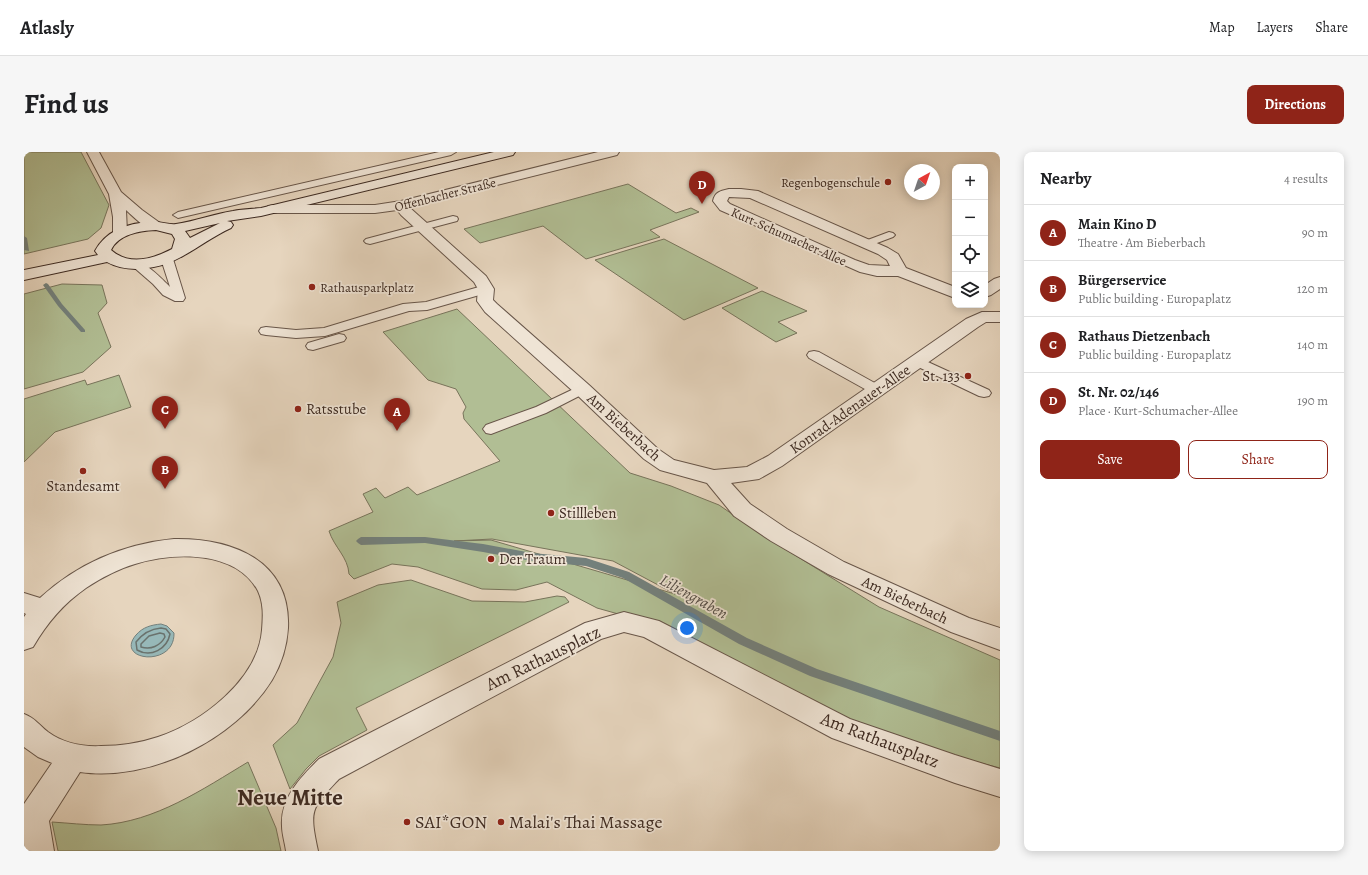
<!DOCTYPE html>
<html lang="en">
<head>
<meta charset="utf-8">
<style>
  body { margin:0; font-family:Alegreya,serif; background:#f6f6f6; color:#202124 }
  .controls { position:absolute; right:12px; top:12px; display:grid; overflow:hidden; border-radius:8px; box-shadow:0 2px 10px #0003 }
  .controls button { width:36px; height:36px; display:grid; place-items:center; padding:0; border:0; border-bottom:1px solid #e0e0e0; background:#fff; color:#202124; font:20px sans-serif }
  .compass { position:absolute; left:880px; top:12px; width:36px; height:36px; border-radius:50%; background:#fff; box-shadow:0 2px 10px #0003; rotate:40deg }
  .you { position:absolute; left:663px; top:476px; width:14px; height:14px; margin:-10px; border:3px solid #fff; border-radius:50%; background:#1a73e8; box-shadow:0 0 0 6px #1a73e833 }
  .badge { display:grid; place-items:center; width:26px; height:26px; border-radius:50%; background:#8f2418; color:#fff; font-size:13px; font-weight:700 }
  .pin { position:absolute; translate:-50% -33px; filter:drop-shadow(0 1px 2px #0008) }
  .pin::after { content:''; position:absolute; top:21px; width:14px; height:12px; background:inherit; clip-path:polygon(0 0,100% 0,50% 100%) }
  .list { margin:0; padding:0; list-style:none }
  h2 { display:flex; justify-content:space-between; align-items:center; height:52px; margin:0; padding:0 16px; font-size:17px }
  h2 small { font-size:13px; font-weight:400; color:#757577 }
  .list li { display:grid; grid-template-columns:26px 1fr auto; gap:12px; align-items:center; box-sizing:border-box; height:56px; padding:0 16px; border-top:1px solid #e0e0e0 }
  .list b { display:block; font-size:15px; white-space:nowrap }
  .list p { margin:0; font-size:13px; white-space:nowrap; color:#757577 }
  .list em { font-size:13px; font-style:normal; color:#757577 }
  .actions { display:flex; gap:8px; padding:12px 16px }
  .actions a { flex:1; padding:9px 0; border:1px solid #8f2418; border-radius:8px; text-align:center; font-size:14px; color:#8f2418 }
  .actions .main { background:#8f2418; color:#fff }
  .icon { flex:none; width:22px; height:22px; fill:none; stroke:currentColor; stroke-width:2; stroke-linecap:round; stroke-linejoin:round }
  .map { position:relative; flex:none; width:976px; height:699px; overflow:hidden; border-radius:8px }
  header { display:flex; align-items:center; gap:24px; box-sizing:border-box; height:56px; padding:0 20px; background:#fff; border-bottom:1px solid #e0e0e0 }
  header strong { font-size:19px }
  nav { display:flex; gap:22px; margin-inline-start:auto; font-size:14px }
  .intro { display:flex; align-items:center; justify-content:space-between; box-sizing:border-box; height:96px; padding:0 24px }
  h1 { margin:0; font-size:28px }
  .button { padding:10px 18px; border-radius:8px; background:#8f2418; color:#fff; font-size:14px; font-weight:700 }
  main { display:flex; gap:24px; padding:0 24px }
  aside { flex:1; background:#fff; border-radius:8px; box-shadow:0 2px 10px #0003 }
  .map>svg:first-child { display:block }
  .green { fill:#b1be94; stroke:#78745b; fill-rule:evenodd }
  .water { fill:#97b8b8; stroke:#73807c }
  .lines { fill:none; stroke-linecap:round; stroke-linejoin:round }
  .shore { stroke:#6a726d; stroke-width:1.5 }
  .stream { fill:#73807c; fill-rule:evenodd }
  .lane-casing { stroke:#685649; stroke-width:2 }
  .street-casing { stroke:#685649; stroke-width:2 }
  .secondary-casing { stroke:#3e2b22; stroke-width:2 }
  .lane { fill:#efe4d5; fill-rule:evenodd }
  .street { fill:#efe4d5; fill-rule:evenodd }
  .secondary { fill:#efe4d5; fill-rule:evenodd }
  .poi-dot { fill:#8f2418; stroke:#efe4d5; stroke-width:1.5 }
  .labels { text-anchor:middle; stroke-width:3.5; stroke-linejoin:round; paint-order:stroke }
  .far-poi-label { font-size:13px; fill:#3e2b22; stroke:#efe4d5; text-anchor:end }
  .far-street-label { font-size:13px; fill:#3e2b22; stroke:#efe4d5 }
  .poi-label { font-size:15px; fill:#3e2b22; stroke:#efe4d5; text-anchor:start }
  .street-label { font-size:15px; fill:#3e2b22; stroke:#efe4d5 }
  .water-label { font-size:16px; font-style:italic; fill:#544e48; stroke:#efe4d5 }
  .near-street-label { font-size:18px; fill:#3e2b22; stroke:#efe4d5 }
  .near-poi-label { font-size:18px; fill:#3e2b22; stroke:#efe4d5; text-anchor:start }
  .near-district-label { font-size:23px; font-weight:bold; fill:#3e2b22; stroke:#efe4d5 }
</style>
</head>
<body>
<header>
<strong>Atlasly</strong>
<nav><a>Map</a><a>Layers</a><a>Share</a></nav>
</header>
<div class="intro"><h1>Find us</h1><a class="button">Directions</a></div>
<main>
<div class="map">
<svg width="976" height="699" viewBox="0 0 976 699">
  <rect width="100%" height="100%" fill="#e6d5be"/>
  <filter id="stains"><feTurbulence type="fractalNoise" baseFrequency=".005" numOctaves="4"/><feColorMatrix values="0 0 0 0 .2 0 0 0 0 .09 0 0 0 0 .02 0 0 0 .5 -.17"/></filter>
  <radialGradient id="worn" r=".72"><stop offset=".6" stop-color="#630" stop-opacity="0"/><stop offset="1" stop-color="#630" stop-opacity=".3"/></radialGradient>
  <g class="green">
    <path d="M0 0H57L85 53 77 76 64 87 0 102Z"/>
    <path d="M604 32 652 61 667 56 675 60 626 78 636 85 562 107 519 74 456 91 440 77Z"/>
    <path d="M640 87 734 136 660 168 571 108Z"/>
    <path d="M38 132 78 133 83 151 74 161 87 195 59 220 0 237V142Z"/>
    <path d="M738 139 783 159 754 170 773 181 752 190 698 156Z"/>
    <path d="M433 157 606 321 647 334 695 353 740 384 855 455 976 508V616L930 604 795 556 637 474 573 456 523 430 492 438 458 437 394 415 368 412 330 427 325 422C324 405 310 395 305 379L349 360 339 342 352 336 361 346 384 335 393 343 476 309 440 267 439 261 442 255 432 237 404 228 359 180ZM468 387 589 409 651 442 467 388 430 389Z"/>
    <path d="M95 223 107 255 31 280 0 310V247L61 228 63 233Z"/>
    <path d="M387 428 448 449 501 450 533 444 541 445 545 450 332 556 343 578 295 604 282 617 266 637 249 593 273 571 309 505 317 471 313 450 354 433Z"/>
    <path d="M224 610 252 676 257 699H34L28 670C44 671 61 673 77 673 131 670 179 637 224 610Z"/>
  </g>
  <path class="water" d="M137 472 143 474 150 481C151 516 90 509 112 483 119 475 127 473 137 472Z"/>
  <g class="lines">
    <g class="shore">
      <path d="M137 476 142 477 146 482C143 497 127 506 113 498L112 490C119 481 126 477 137 476Z"/>
      <path d="M136 481 140 482 141 485C136 494 127 498 117 495V492L125 484Z"/>
    </g>
    <g class="stream">
      <path d="M0 84 3 86 5 99 0 98Z"/>
      <path d="M22 131 24 132 38 152 61 178V180H57L34 154 19 133Z"/>
      <path d="M337 385H401L459 392 508 401 562 406 605 420 723 486 793 517 976 579V589L786 524 715 492 599 426 562 414 508 409 459 400 401 391 337 393 334 391 332 389 334 387Z"/>
    </g>
    <g class="lane-casing">
      <g id="lane">
        <path d="M415 0H432L427 3 154 66 149 63 154 60Z"/>
        <path d="M429 64 433 65 434 67 433 69 346 92 342 91 340 89 342 87Z"/>
        <path d="M865 80 869 81 871 83 869 85 845 94 841 93 839 91 841 89Z"/>
        <path d="M143 103 147 105 149 107 161 146 159 149H151L139 143 129 132 106 112 108 109C119 107 138 127 146 135L137 107 139 105Z"/>
        <path d="M462 133 466 134 468 137 466 140 403 158 385 159 301 184 272 186 242 183 237 182 235 179 237 176 242 175 272 178 300 176 379 152 402 150Z"/>
        <path d="M315 182 320 183 322 186 320 189 289 198 284 197 282 194 284 191Z"/>
        <path d="M790 199 795 200 858 235 860 238 858 241 853 242 848 241 785 206 783 203 785 200Z"/>
        <path d="M893 205 965 238 967 241 965 244 960 245 955 244 888 212 886 209 888 206Z"/>
        <path d="M558 233 563 234 565 237 563 240 522 261 467 282 462 281 459 277 462 273 512 255Z"/>
      </g>
    </g>
    <g class="street-casing">
      <g id="street">
        <path d="M63 0H75L97 40 118 58 136 71 138 74 136 77C123 80 111 66 102 58L103 81 101 84 96 85 91 84 89 81V65L85 42Z"/>
        <path d="M574 0H595L593 3 385 55 462 124 470 137 469 148 473 152 565 233 634 297 650 308 690 318 723 315 744 304 942 167 958 160H976V170H962L954 175 758 314 735 327 707 331 726 352 763 377 820 410 945 466 976 476V498L927 480 804 422 747 389 710 364 683 331 636 318 620 307 551 241 461 160 453 149 454 137 450 130 377 63 373 58 351 61H249L244 60 242 57 244 54 249 53H351L377 49Z"/>
        <path d="M705 37H717L734 39 864 96 874 102 882 116 931 135V146L874 124H853L836 120 696 58 689 49C691 40 696 39 705 37ZM705 45 726 46 854 102 863 108 866 114 845 113 831 108 706 52 703 49Z"/>
        <path d="M976 125V137L967 143 961 145V133L970 127Z"/>
        <path d="M150 387C208 386 267 408 264 476 263 494 257 513 248 528 211 588 126 630 56 620L25 669 30 699H0V652L28 611 14 605 0 595V562C11 566 15 573 24 580 39 591 59 595 77 594 96 594 116 591 134 585 178 570 234 528 238 478 239 465 240 452 234 439 212 398 150 400 111 412 94 417 77 426 62 436 39 452 23 471 9 495L0 498V465L2 462 0 461V441L16 446C53 412 99 392 150 387Z"/>
        <path d="M600 460 635 469 826 567 931 603 976 617V645L931 631 808 586 620 485 600 480 577 487 315 627C287 657 285 657 294 699H262C261 691 258 682 258 674 256 646 277 625 295 607L561 471Z"/>
      </g>
    </g>
    <g class="secondary-casing">
      <path id="secondary" d="M470 0H491L489 3 237 64 203 69 207 70 209 73 207 76C189 84 174 96 157 105 136 117 104 122 83 110L0 128V118L74 103 71 99C83 77 107 70 131 70 138 70 146 73 152 72 172 69 190 62 209 59 219 57 228 57 237 56ZM196 71 166 86 161 79ZM132 78 148 82 151 87 148 97C129 107 105 114 87 98 95 82 115 79 132 78Z"/>
    </g>
    <use href="#lane" class="lane"/>
    <use href="#street" class="street"/>
    <use href="#secondary" class="secondary"/>
  </g>
  <g class="poi-dot">
    <circle cx="864" cy="30" r="4"/>
    <circle cx="288" cy="135" r="4"/>
    <circle cx="944" cy="224" r="4"/>
    <circle cx="274" cy="257" r="4"/>
    <circle cx="59" cy="319" r="4"/>
    <circle cx="527" cy="361" r="4"/>
    <circle cx="467" cy="407" r="4"/>
    <circle cx="383" cy="670" r="4"/>
    <circle cx="477" cy="670" r="4"/>
  </g>
  <g class="labels">
    <g class="far-poi-label">
      <text x="856" y="35">Regenbogenschule</text>
      <text x="296" y="140" text-anchor="start">Rathausparkplatz</text>
    </g>
    <g class="far-street-label">
      <text transform="translate(421 42) rotate(-14)" y="5">Offenbacher Straße</text>
      <text transform="translate(765 84) rotate(24)" y="5">Kurt-Schumacher-Allee</text>
    </g>
    <g class="poi-label">
      <text x="936" y="229" text-anchor="end">St. 133</text>
      <text x="282" y="262">Ratsstube</text>
      <text x="59" y="339" text-anchor="middle">Standesamt</text>
      <text x="535" y="366">Stillleben</text>
      <text x="475" y="412">Der Traum</text>
    </g>
    <g class="street-label">
      <text transform="translate(826 257) rotate(-35)" y="5">Konrad-Adenauer-Allee</text>
      <text transform="translate(600 275) rotate(42)" y="5">Am Bieberbach</text>
      <text transform="translate(881 448) rotate(25)" y="5">Am Bieberbach</text>
    </g>
    <g class="water-label">
      <text transform="translate(670 444) rotate(29)" y="6">Liliengraben</text>
    </g>
    <g class="near-street-label">
      <text transform="translate(519 506) rotate(-26)" y="6">Am Rathausplatz</text>
      <text transform="translate(856 588) rotate(21)" y="6">Am Rathausplatz</text>
    </g>
    <g class="near-poi-label">
      <text x="391" y="676">SAI*GON</text>
      <text x="485" y="676">Malai's Thai Massage</text>
    </g>
    <g class="near-district-label">
      <text x="266" y="653">Neue Mitte</text>
    </g>
  </g>
  <rect width="100%" height="100%" filter="url(#stains)"/>
  <rect width="100%" height="100%" fill="url(#worn)"/>
</svg>
<div class="controls">
<button>+</button>
<button>−</button>
<button><svg class="icon" aria-label="locate" viewBox="0 0 24 24"><circle cx="12" cy="12" r="6"/><path d="M12 2v4M12 18v4M2 12h4M18 12h4"/></svg></button>
<button><svg class="icon" aria-label="layers" viewBox="0 0 24 24"><path d="M12 4l9 5-9 5-9-5zM3 14l9 5 9-5"/></svg></button>
</div>
<svg class="compass" viewBox="-18 -18 36 36"><path d="M0-13l5 13h-10z" fill="#e53935"/><path d="M0 13l5-13h-10z" fill="#757577"/></svg>
<div class="you"></div>
<div class="pin badge" style="left:373px;top:279px">A</div>
<div class="pin badge" style="left:141px;top:337px">B</div>
<div class="pin badge" style="left:141px;top:277px">C</div>
<div class="pin badge" style="left:678px;top:52px">D</div>
</div>
<aside>
<h2>Nearby<small>4 results</small></h2>
<ul class="list">
<li><span class="badge">A</span><div><b>Main Kino D</b><p>Theatre · Am Bieberbach</p></div><em>90 m</em></li>
<li><span class="badge">B</span><div><b>Bürgerservice</b><p>Public building · Europaplatz</p></div><em>120 m</em></li>
<li><span class="badge">C</span><div><b>Rathaus Dietzenbach</b><p>Public building · Europaplatz</p></div><em>140 m</em></li>
<li><span class="badge">D</span><div><b>St. Nr. 02/146</b><p>Place · Kurt-Schumacher-Allee</p></div><em>190 m</em></li>
</ul>
<div class="actions"><a class="main">Save</a><a>Share</a></div>
</aside>
</main>
</body>
</html>
